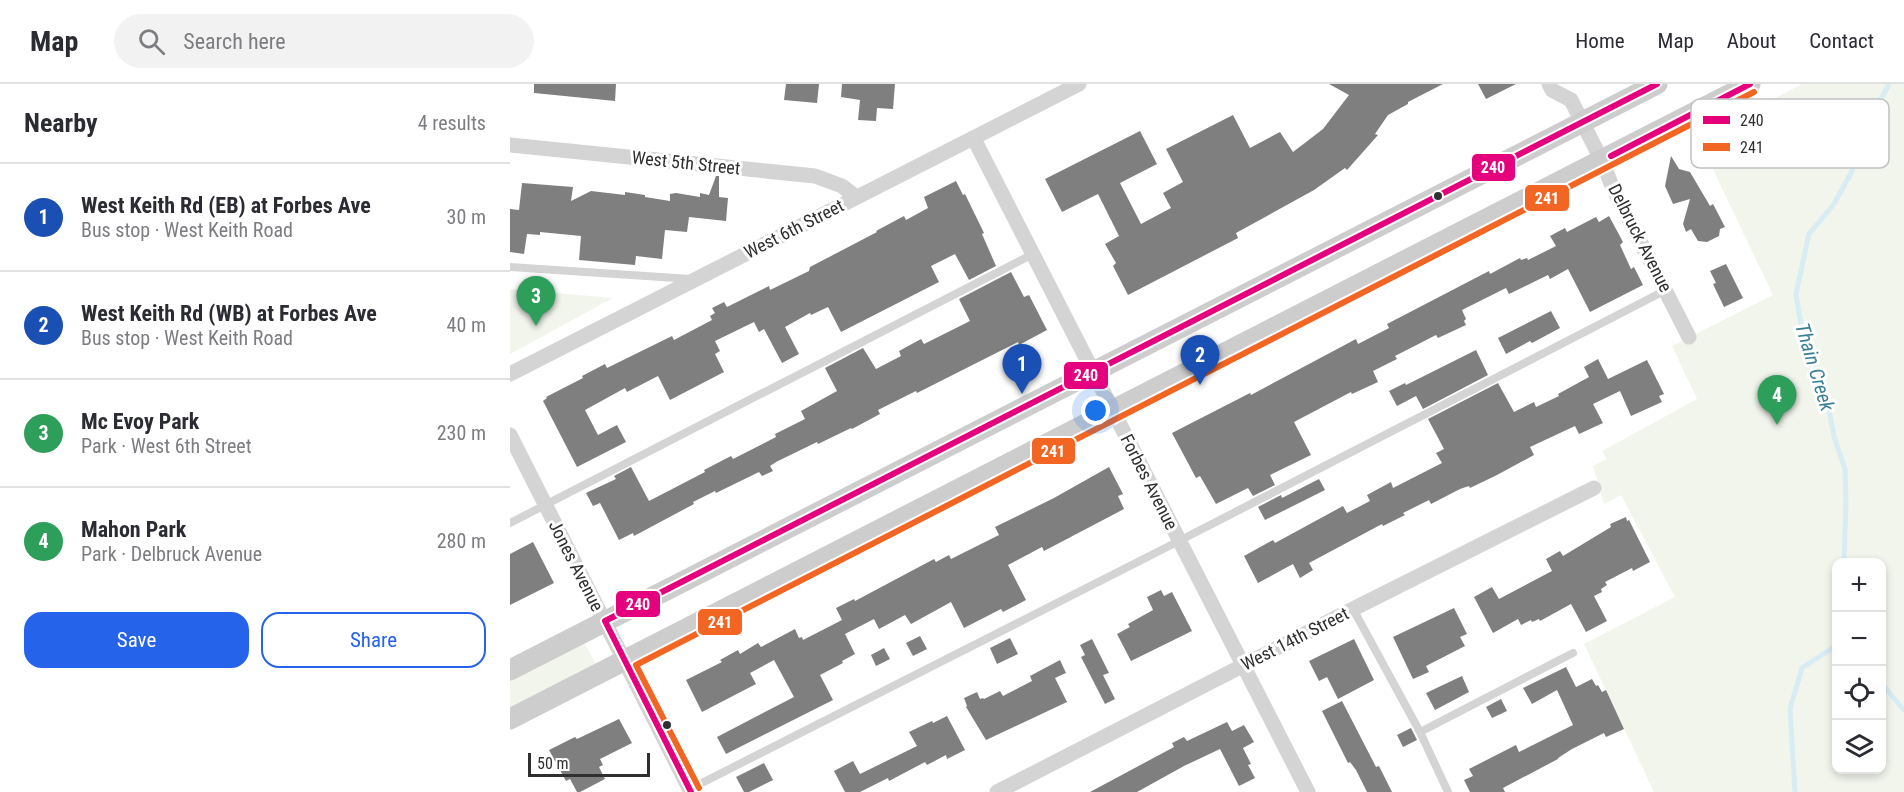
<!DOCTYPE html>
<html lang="en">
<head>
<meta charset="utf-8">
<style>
  body { margin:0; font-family:"Roboto Condensed",sans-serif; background:#f2f2f3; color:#2b2b33 }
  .controls { position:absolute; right:18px; bottom:18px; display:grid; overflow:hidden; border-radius:12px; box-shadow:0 3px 9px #0003 }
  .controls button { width:54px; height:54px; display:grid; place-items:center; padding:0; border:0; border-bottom:2px solid #e1e1e2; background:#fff; color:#2b2b33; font:30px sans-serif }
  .scale { position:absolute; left:18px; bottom:15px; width:122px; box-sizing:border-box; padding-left:6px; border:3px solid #2f2f2f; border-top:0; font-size:16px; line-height:21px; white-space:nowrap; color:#2f2f2f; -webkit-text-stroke:4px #fff; paint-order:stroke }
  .you { position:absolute; left:586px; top:327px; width:21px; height:21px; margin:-15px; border:4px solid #fff; border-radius:50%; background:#1a73e8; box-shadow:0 0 0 9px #1a73e833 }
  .badge { display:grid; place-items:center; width:39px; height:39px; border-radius:50%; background:#2563eb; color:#fff; font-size:20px; font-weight:700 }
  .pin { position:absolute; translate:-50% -50px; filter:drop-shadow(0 2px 3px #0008) }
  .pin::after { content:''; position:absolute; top:32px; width:21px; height:18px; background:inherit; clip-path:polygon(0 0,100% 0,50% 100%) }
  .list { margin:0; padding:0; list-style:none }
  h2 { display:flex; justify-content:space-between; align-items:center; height:78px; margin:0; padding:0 24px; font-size:26px }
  h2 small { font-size:20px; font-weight:400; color:#7c7c81 }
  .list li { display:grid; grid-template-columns:39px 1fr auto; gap:18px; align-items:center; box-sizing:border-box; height:108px; padding:0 24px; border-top:2px solid #e1e1e2 }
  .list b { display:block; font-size:22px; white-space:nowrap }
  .list p { margin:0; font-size:20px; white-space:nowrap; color:#7c7c81 }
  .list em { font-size:20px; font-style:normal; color:#7c7c81 }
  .actions { display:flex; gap:12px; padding:18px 24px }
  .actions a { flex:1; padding:14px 0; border:2px solid #2563eb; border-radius:18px; text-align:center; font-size:21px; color:#2563eb }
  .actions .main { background:#2563eb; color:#fff }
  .icon { flex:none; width:33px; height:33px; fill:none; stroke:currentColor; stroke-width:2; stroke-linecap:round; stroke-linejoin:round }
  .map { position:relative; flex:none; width:1394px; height:708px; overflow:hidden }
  header { display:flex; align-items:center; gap:36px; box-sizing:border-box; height:84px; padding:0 30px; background:#fff; border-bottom:2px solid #e1e1e2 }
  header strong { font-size:28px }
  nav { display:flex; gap:33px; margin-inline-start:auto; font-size:21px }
  .search { width:420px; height:54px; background:#f2f2f3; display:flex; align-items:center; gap:15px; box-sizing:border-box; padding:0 21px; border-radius:33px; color:#7c7c81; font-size:22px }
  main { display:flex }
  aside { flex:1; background:#fff }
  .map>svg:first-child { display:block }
  .green { fill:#f2f5ec; fill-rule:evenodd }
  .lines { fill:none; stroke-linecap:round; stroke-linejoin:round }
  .stream { stroke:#d8ecf3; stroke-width:5 }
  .building { fill:#7f7f7f }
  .service { stroke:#d4d4d4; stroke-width:8 }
  .minor { stroke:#d4d4d4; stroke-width:15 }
  .secondary { stroke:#cdcdcd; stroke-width:21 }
  .bus-1-casing { stroke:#fff; stroke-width:10 }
  .bus-2-casing { stroke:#fff; stroke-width:10 }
  .bus-1 { stroke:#e5007d; stroke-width:6 }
  .bus-2 { stroke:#f26522; stroke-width:6 }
  .bus-dot { fill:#2f2f2f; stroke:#fff; stroke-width:2 }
  .labels { text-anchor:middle; stroke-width:6; stroke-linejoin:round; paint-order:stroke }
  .street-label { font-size:18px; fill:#2f2f2f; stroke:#fff }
  .water-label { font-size:20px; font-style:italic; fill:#387f96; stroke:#fff }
  .key { fill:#fff; stroke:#c1c1c1; stroke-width:1.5 }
  .key-label { font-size:16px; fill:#2f2f2f }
  .line-badge { stroke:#fff; stroke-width:2 }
  .badge-label { font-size:16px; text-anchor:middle; font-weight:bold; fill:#fff }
</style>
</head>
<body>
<header>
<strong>Map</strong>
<div class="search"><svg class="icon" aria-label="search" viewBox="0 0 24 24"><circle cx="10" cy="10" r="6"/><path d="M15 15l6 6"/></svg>Search here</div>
<nav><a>Home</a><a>Map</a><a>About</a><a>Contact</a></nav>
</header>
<main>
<aside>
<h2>Nearby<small>4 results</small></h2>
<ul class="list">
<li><span class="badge" style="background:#1a4fb4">1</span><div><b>West Keith Rd (EB) at Forbes Ave</b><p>Bus stop · West Keith Road</p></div><em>30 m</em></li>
<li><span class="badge" style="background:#1a4fb4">2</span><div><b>West Keith Rd (WB) at Forbes Ave</b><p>Bus stop · West Keith Road</p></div><em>40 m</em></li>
<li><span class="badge" style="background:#2e9e5b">3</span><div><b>Mc Evoy Park</b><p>Park · West 6th Street</p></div><em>230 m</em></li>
<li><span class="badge" style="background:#2e9e5b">4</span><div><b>Mahon Park</b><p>Park · Delbruck Avenue</p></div><em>280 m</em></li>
</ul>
<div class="actions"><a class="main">Save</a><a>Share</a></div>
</aside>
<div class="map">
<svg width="1394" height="708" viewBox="0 0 1394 708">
  <rect width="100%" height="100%" fill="#fff"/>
  <g class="green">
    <path d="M1292 0H1394V708H1144L1074 560 1165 513 1111 411 1094 420 1083 382 1097 375 1092 367 1187 315 1162 262 1263 211 1188 54ZM1326 478H1372V686H1326Z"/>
    <path d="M0 205 103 214 0 270Z"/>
    <path d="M74 558 86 581 0 625V596Z"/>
  </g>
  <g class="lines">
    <g class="stream">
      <path d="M1334 478 1336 418 1335 385 1324 353 1318 320 1305 282 1293 253 1286 210 1299 150 1324 120 1341 89 1371 15 1379 0"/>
      <path d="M1324 563 1326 552"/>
      <path d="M1372 600 1394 626"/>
      <path d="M1285 708 1280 625 1292 584 1324 563"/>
    </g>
  </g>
  <g class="building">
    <path d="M24 0H106L105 17 24 9Z"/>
    <path d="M276 0H309L307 19 274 16Z"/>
    <path d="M332 0H385L383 25 367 24 366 37 348 36 350 16 331 13Z"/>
    <path d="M819 0H933L898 18V20L878 31 865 50 868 51 837 86 835 84 804 106 726 149 728 154 618 211 603 182 606 179 595 160 609 152 588 110 552 128 535 95 630 47 647 80 610 99 631 140 661 124 653 109 673 98 656 65 723 31 740 64 770 48 783 68 813 45 839 11Z"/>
    <path d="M968 0H1006L976 15Z"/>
    <path d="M1161 72 1169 85 1180 88 1200 122 1203 120 1215 143 1210 145 1209 152 1197 158 1188 157 1181 145 1176 148 1173 140 1180 115 1163 120 1155 102Z"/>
    <path d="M206 92H209V113L218 114 216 137 179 133 177 148 155 146 152 175 126 172 125 181 69 176 71 152 30 148V151L17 150 14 170 0 168V125L9 126 12 99 63 103 61 117 81 107 115 111V108L135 111V113L160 117V110L166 109 190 113V109L199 111Z"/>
    <path d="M446 97 453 111 455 110 474 149 472 150 486 182 459 196 445 170 421 182 429 198 331 248 318 223 301 231 300 229 275 243 289 270 272 279 254 245 249 248 244 238 205 257 210 267 205 270 214 288 160 316 148 292 117 308 115 304 75 326 88 351 107 341 116 358 67 383 33 317 37 314 36 313 73 294 72 292 95 280 97 284 162 252 164 256 202 236 200 232 205 229 202 224 214 218 217 223 259 202 260 206 299 187 300 183 367 148 366 147 394 132 396 136 418 124 414 113Z"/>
    <path d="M1099 132 1113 158 1110 161 1121 185 1124 183 1133 201 1080 228 1058 185 1040 195 1038 191 999 210 996 204 952 226 956 235 954 237 956 241 928 254 926 251 885 272 887 275 863 287 868 298 842 310 841 308 784 338 801 371 760 391 765 401 743 412 738 404 706 420 690 392 686 394 662 349 740 309 741 311 846 255 848 260 879 244 877 240 979 187 980 190 1010 174 1011 176 1017 174 1018 176 1046 162 1040 152 1055 144 1057 148 1086 133 1089 138Z"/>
    <path d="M1216 180 1233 214 1214 223 1203 200 1206 199 1200 187Z"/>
    <path d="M501 188 514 213 519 211 537 246 509 261 508 258 407 309 406 307 368 326 370 330 342 345 341 344 308 360 307 358 266 378 260 382 263 387 252 392 249 388 206 409 205 407 183 418 184 420 124 452 123 449 109 456 90 419 83 422 76 409 106 395 104 392 121 383 139 417 195 388 194 386 221 372 223 375 266 353 265 350 295 335 291 327 327 307 315 284 353 264 366 285 391 272 389 267 411 255 414 260 460 237 449 215Z"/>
    <path d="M1041 227 1050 244 1022 259 1020 257 996 270 988 254Z"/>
    <path d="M966 266 978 291 913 325 906 312 887 322 879 307 895 299 896 301Z"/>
    <path d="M1088 275 1098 295 1137 276 1154 310 1149 312 1152 318 1121 332 1110 307 1083 320 1093 339 1069 350 1065 342 1020 363 1024 371 987 391 960 404 959 402 950 405 921 420 919 416 893 429 895 431 873 442 872 440 799 479 803 486 790 494 783 480 748 499 734 472 763 456 765 459 833 422 837 429 860 417 857 411 881 398 883 404 932 379 926 369 934 365 918 335 988 299 1004 328 1024 318 1026 323 1049 312 1048 310 1079 293 1074 283Z"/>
    <path d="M599 383 613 410 608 412 614 425 534 467 532 463 498 481 516 516 493 528 491 525 454 544 441 518 401 540 395 531 369 545 364 535 335 550 345 570 332 577 333 579 310 591 323 616 216 670 207 653 284 613 264 576 240 589 246 600 192 628 176 596 212 578 210 576 228 566 230 570 248 559 251 563 285 545 289 554 292 553 293 556 332 536 326 524 344 515 345 517 424 475 426 478 439 471 441 475 489 451 485 443 544 414Z"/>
    <path d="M809 395 815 406 755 436 748 423 771 411 772 414Z"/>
    <path d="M1116 433 1117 437 1119 436 1140 478 1123 487 1122 484 1095 498 1097 501 1091 505 1092 508 1084 512 1097 537 1076 548 1061 520 1030 537 1029 535 1022 538 1021 536 1011 541 1008 535 983 549 964 513 982 503 989 515 1042 487 1036 475 1050 467 1053 472 1101 443 1100 440Z"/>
    <path d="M23 458 44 499 0 521V470Z"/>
    <path d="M651 506 654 512 662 508 682 547 621 577 607 550 620 543 618 540 643 526 637 513Z"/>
    <path d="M944 524 957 550 950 553 955 562 916 582 919 588 903 595 883 553Z"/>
    <path d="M410 552 417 565 403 572 396 559Z"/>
    <path d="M500 554 508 570 487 580 480 564Z"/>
    <path d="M582 555 599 589 593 591 605 615 595 620 571 573 575 571 570 561Z"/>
    <path d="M844 555 864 596 828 615 817 593 809 597 799 577Z"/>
    <path d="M374 564 380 575 366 582 361 571Z"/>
    <path d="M550 576 556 589 545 594 557 618 476 656 456 623 457 622 454 614 467 608 470 615 473 614 474 615 490 607 493 612 522 597 520 592Z"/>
    <path d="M1056 583 1066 603 1082 595 1086 602 1088 601 1092 608 1096 606 1114 645 1096 653 1094 649 1062 665 1048 674V675L993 704 995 708H960L954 696 963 692 959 685 1006 661 1009 668 1063 641 1047 606 1022 620 1013 604Z"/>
    <path d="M952 592 959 608 925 626 916 609Z"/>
    <path d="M991 615 997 627 982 634 976 623Z"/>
    <path d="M832 617 866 683 869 682 882 708H857L846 686 840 678 838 679 812 627Z"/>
    <path d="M437 632 455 666 437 675 436 671 417 681 415 678 379 697 378 694 350 708H335L324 687 343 677 350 690 407 662 399 648 422 637 423 639Z"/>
    <path d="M109 635 122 659 90 675 93 681 89 683 95 695 70 708H67L60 695 56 697 39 666 65 653 67 655Z"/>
    <path d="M717 638 722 647 734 641 744 658 733 664 741 680 738 681 745 694 729 702 710 665 674 682 627 708H580L664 663 662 659 674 653 677 657Z"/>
    <path d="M901 644 907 656 893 663 887 651Z"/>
    <path d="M254 679 263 696 239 708H234L226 693Z"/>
  </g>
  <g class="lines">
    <g class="service">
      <path d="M0 183 181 195"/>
      <path d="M0 439 523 170"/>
      <path d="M843 525 910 648 938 708"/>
      <path d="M910 648 1063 569"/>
      <path d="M178 706 669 457 1156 206"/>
    </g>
    <g class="minor">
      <path d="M1039 0 1042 6 1061 16 1092 77 1102 102 1179 253"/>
      <path d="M464 55 798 708"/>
      <path d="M0 61 305 92 332 102 346 113"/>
      <path d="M0 290 569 0"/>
      <path d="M0 351 181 708"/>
      <path d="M487 708 843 525 1084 404"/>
    </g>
    <g class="secondary">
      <path d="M0 586 1147 0"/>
      <path d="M0 635 1240 0"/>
    </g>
    <g class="bus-1-casing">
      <g id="bus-1">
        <path d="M1101 72 1240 0"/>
        <path d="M181 708 95 537 1147 0"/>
      </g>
    </g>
    <g class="bus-2-casing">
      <path id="bus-2" d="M189 704 126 581 1244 8"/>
    </g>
    <use href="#bus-1" class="bus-1"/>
    <use href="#bus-2" class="bus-2"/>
  </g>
  <g class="bus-dot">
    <circle cx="928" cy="112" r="5"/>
    <circle cx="157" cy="641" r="5"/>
  </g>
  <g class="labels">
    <g class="street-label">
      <text transform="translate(176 79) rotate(6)" y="6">West 5th Street</text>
      <text transform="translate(284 145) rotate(-27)" y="6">West 6th Street</text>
      <text transform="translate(1130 154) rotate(63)" y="6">Delbruck Avenue</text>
      <text transform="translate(639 398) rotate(63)" y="6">Forbes Avenue</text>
      <text transform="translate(66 482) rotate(63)" y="6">Jones Avenue</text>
      <text transform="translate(785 555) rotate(-27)" y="6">West 14th Street</text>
    </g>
    <g class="water-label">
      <text transform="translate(1305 283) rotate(73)" y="7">Thain Creek</text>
    </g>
  </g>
  <rect x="1181" y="15" width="198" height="69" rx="9" class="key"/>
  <rect x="1193" y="32" width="27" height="8" fill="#e5007d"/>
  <rect x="1193" y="59" width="27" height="8" fill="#f26522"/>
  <g class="key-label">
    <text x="1230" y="42">240</text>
    <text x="1230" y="69">241</text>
  </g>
  <g class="line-badge">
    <rect x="961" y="69" width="45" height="29" rx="6" fill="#e5007d"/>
    <rect x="1014" y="100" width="46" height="28" rx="6" fill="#f26522"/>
    <rect x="553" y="277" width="46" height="29" rx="6" fill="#e5007d"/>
    <rect x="521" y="353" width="45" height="28" rx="6" fill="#f26522"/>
    <rect x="105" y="506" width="46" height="28" rx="6" fill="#e5007d"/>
    <rect x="187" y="524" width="46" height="28" rx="6" fill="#f26522"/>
  </g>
  <g class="badge-label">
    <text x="983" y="89">240</text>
    <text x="1037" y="120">241</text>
    <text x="576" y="297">240</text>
    <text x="543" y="373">241</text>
    <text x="128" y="526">240</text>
    <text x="210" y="544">241</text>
  </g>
</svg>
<div class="controls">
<button>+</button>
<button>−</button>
<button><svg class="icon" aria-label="locate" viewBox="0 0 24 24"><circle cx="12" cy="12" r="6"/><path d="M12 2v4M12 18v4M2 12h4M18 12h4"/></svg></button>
<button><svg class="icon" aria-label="layers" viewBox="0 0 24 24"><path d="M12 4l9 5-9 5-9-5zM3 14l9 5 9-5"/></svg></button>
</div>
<div class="scale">50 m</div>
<div class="you"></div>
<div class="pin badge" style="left:512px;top:310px;background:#1a4fb4">1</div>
<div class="pin badge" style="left:690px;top:301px;background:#1a4fb4">2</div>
<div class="pin badge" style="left:26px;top:242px;background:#2e9e5b">3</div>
<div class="pin badge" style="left:1267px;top:341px;background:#2e9e5b">4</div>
</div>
</main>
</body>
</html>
